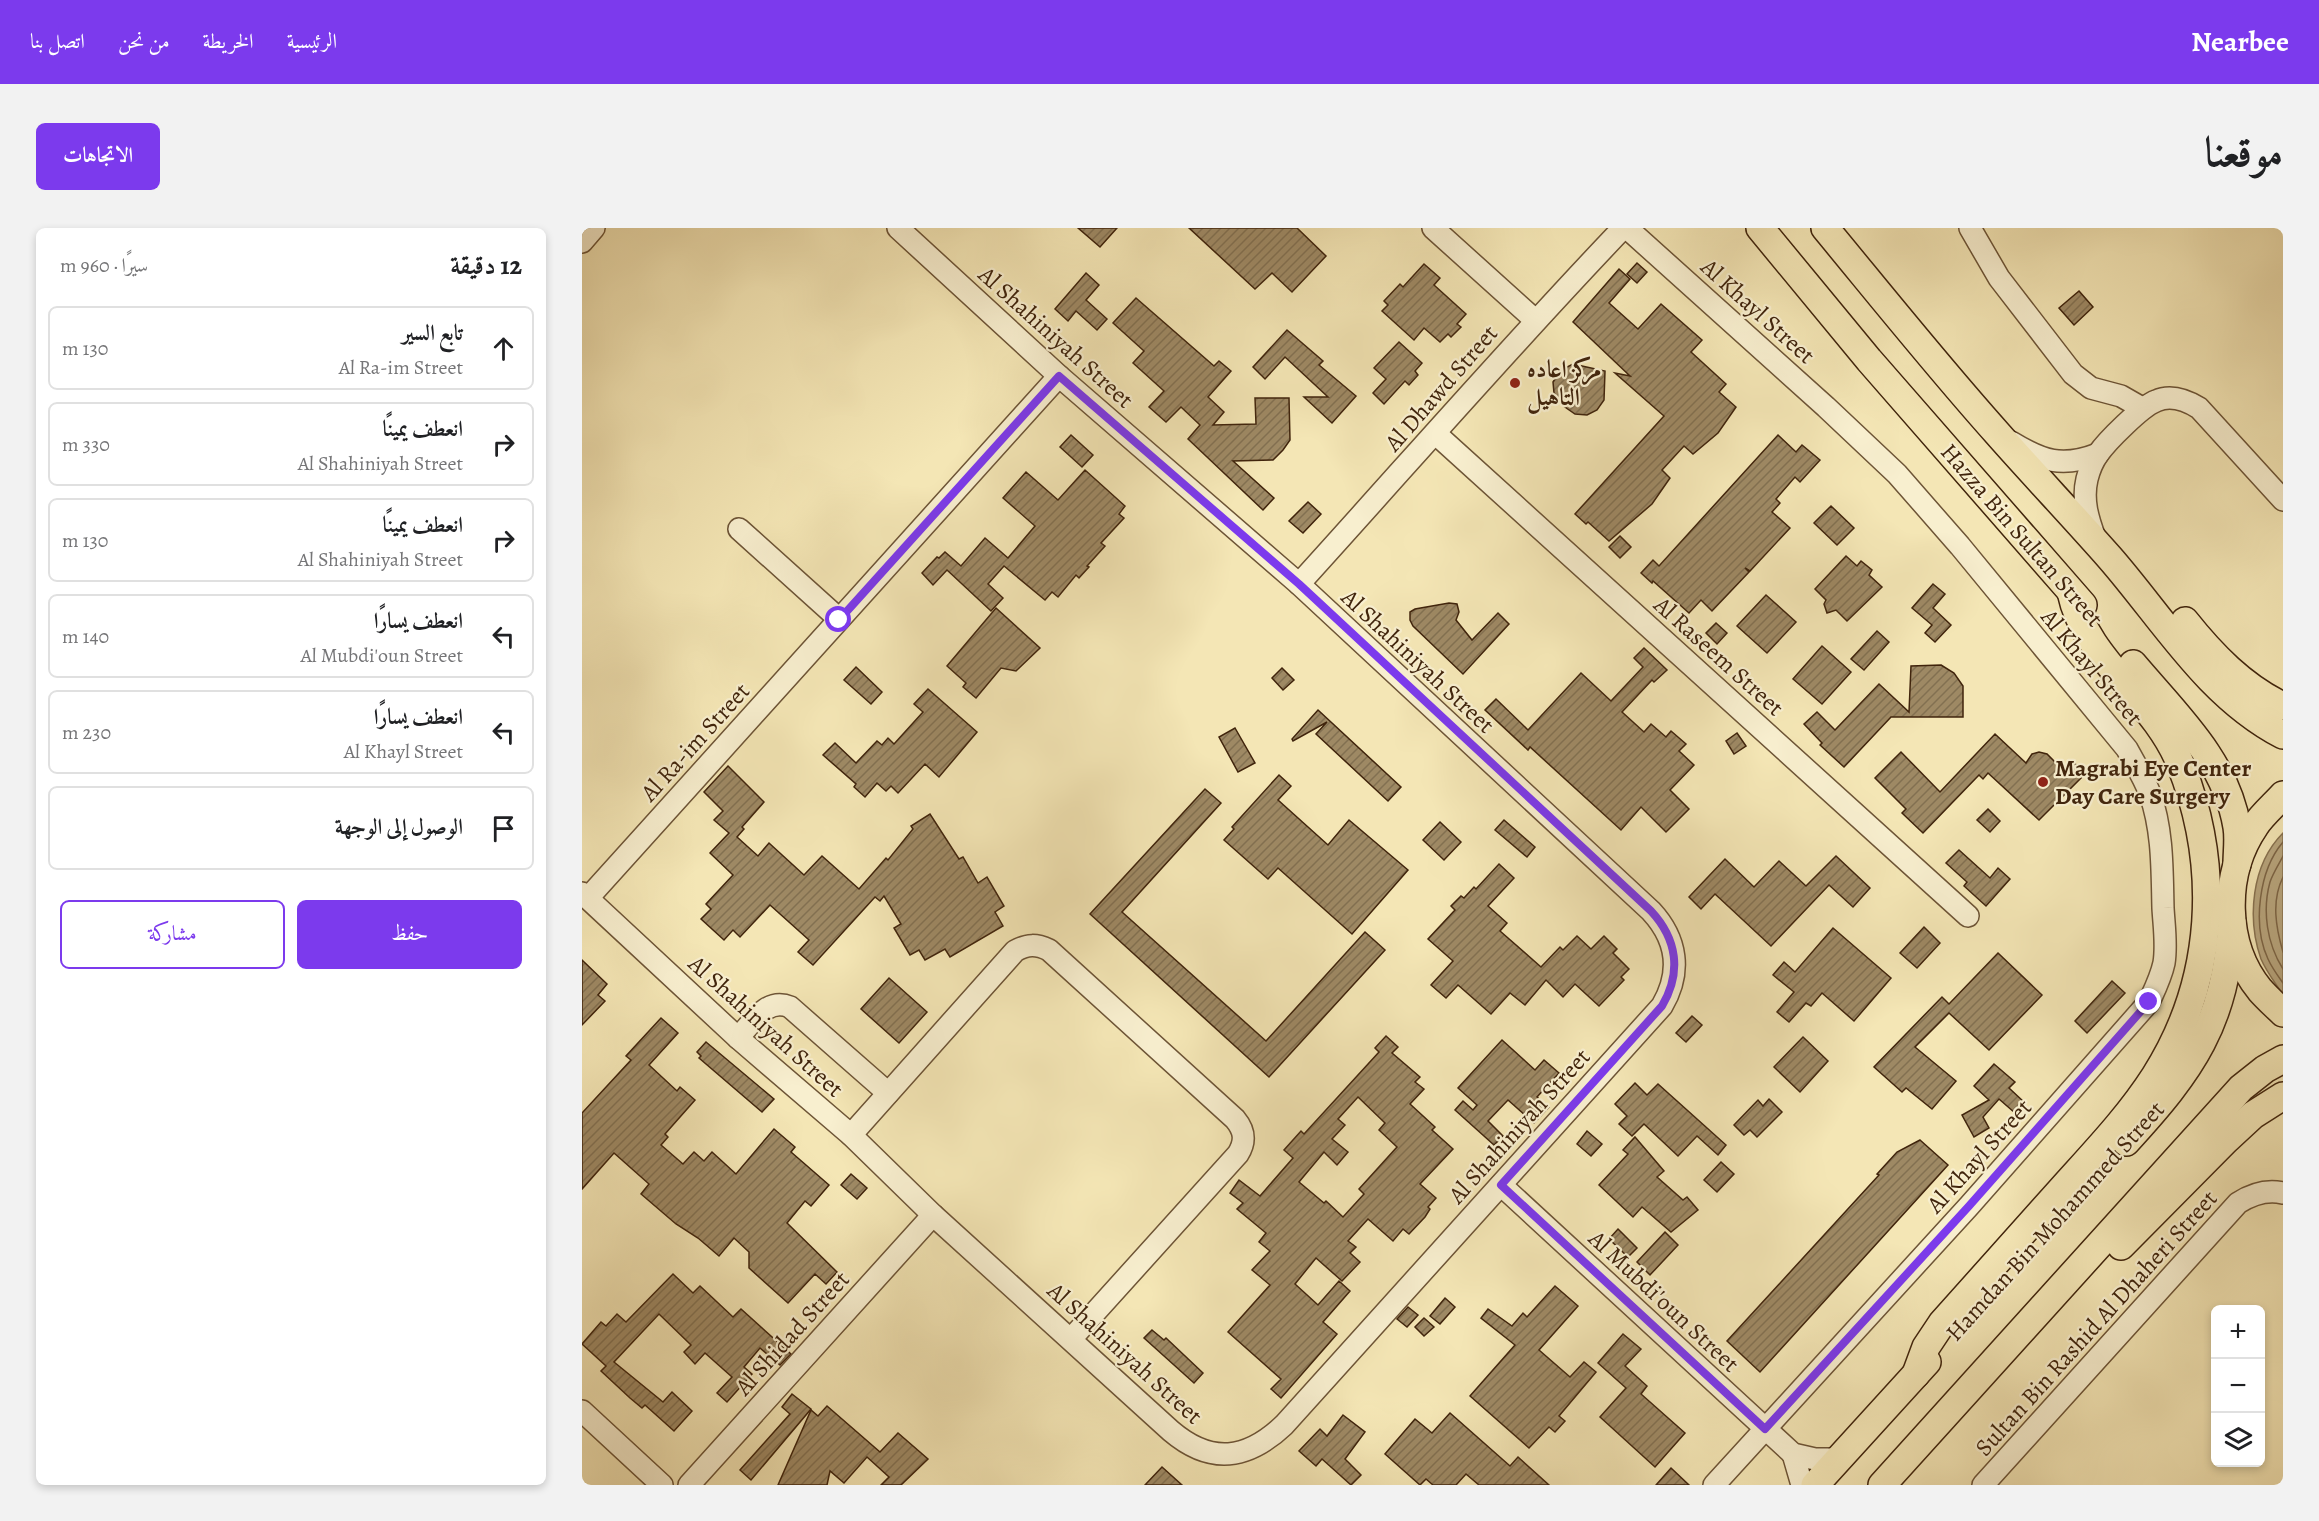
<!DOCTYPE html>
<html lang="ar">
<head>
<meta charset="utf-8">
<style>
  body { margin:0; font-family:Alegreya,Amiri,serif; background:#f2f2f2; color:#202124; direction:rtl }
  .controls { position:absolute; right:18px; bottom:18px; display:grid; overflow:hidden; border-radius:9px; box-shadow:0 3px 9px #0003 }
  .controls button { width:54px; height:54px; display:grid; place-items:center; padding:0; border:0; border-bottom:2px solid #e0e0e0; background:#fff; color:#202124; font:30px sans-serif }
  .stop { position:absolute; width:18px; height:18px; margin:-14px; border:4px solid #7c3aed; border-radius:50%; background:#fff }
  .stop.end { background:#7c3aed; border-color:#fff; box-shadow:0 2px 6px #0008 }
  .list { margin:0; padding:0; list-style:none }
  h2 { display:flex; justify-content:space-between; align-items:center; height:78px; margin:0; padding:0 24px; font-size:26px }
  h2 small { font-size:20px; font-weight:400; color:#757577 }
  .list li { display:grid; grid-template-columns:39px 1fr auto; gap:18px; align-items:center; box-sizing:border-box; height:84px; margin:0 12px 12px; padding:0 12px; border:2px solid #e0e0e0; border-radius:9px }
  .list b { display:block; font-size:22px; white-space:nowrap }
  .list p { margin:0; font-size:20px; white-space:nowrap; color:#757577 }
  .list em { font-size:20px; font-style:normal; color:#757577 }
  .actions { display:flex; gap:12px; padding:18px 24px }
  .actions a { flex:1; padding:14px 0; border:2px solid #7c3aed; border-radius:9px; text-align:center; font-size:21px; color:#7c3aed }
  .actions .main { background:#7c3aed; color:#fff }
  .icon { flex:none; width:33px; height:33px; fill:none; stroke:currentColor; stroke-width:2; stroke-linecap:round; stroke-linejoin:round }
  .map { position:relative; flex:none; width:1701px; height:1257px; overflow:hidden; direction:ltr; border-radius:9px }
  header { display:flex; align-items:center; gap:36px; box-sizing:border-box; height:84px; padding:0 30px; background:#7c3aed; color:#fff }
  header strong { font-size:28px }
  nav { display:flex; gap:33px; margin-inline-start:auto; font-size:21px }
  .intro { display:flex; align-items:center; justify-content:space-between; box-sizing:border-box; height:144px; padding:0 36px }
  h1 { margin:0; font-size:42px }
  .button { padding:15px 27px; border-radius:9px; background:#7c3aed; color:#fff; font-size:21px; font-weight:700 }
  main { display:flex; gap:36px; padding:0 36px }
  aside { flex:1; background:#fff; border-radius:9px; box-shadow:0 3px 9px #0003 }
  .map>svg:first-child { display:block }
  .water { fill:#b7a47c; stroke:#87714f; stroke-width:1.5 }
  .lines { fill:none; stroke-linecap:round; stroke-linejoin:round }
  .shore { stroke:#7c6444; stroke-width:1.5 }
  .building { fill:url(#building-hatch); stroke:#40240c; stroke-width:1.5; fill-rule:evenodd }
  .minor-casing { stroke:#6d5436; stroke-width:24 }
  .major-casing { stroke:#40240c; stroke-width:30 }
  .minor { stroke:#f8efcf; stroke-width:21 }
  .major { stroke:#f4e6b5; stroke-width:27 }
  .route { stroke:#7c3aed; stroke-width:8 }
  .poi-dot { fill:#8f2418; stroke:#f8efcf; stroke-width:2 }
  .labels { text-anchor:middle; stroke-width:4.5; stroke-linejoin:round; paint-order:stroke }
  .street-label { font-size:24px; fill:#40240c; stroke:#f8efcf }
  .poi-label { font-size:24px; font-weight:bold; fill:#40240c; stroke:#f8efcf; text-anchor:start }
</style>
</head>
<body>
<header>
<strong>Nearbee</strong>
<nav><a>الرئيسية</a><a>الخريطة</a><a>من نحن</a><a>اتصل بنا</a></nav>
</header>
<div class="intro"><h1>موقعنا</h1><a class="button">الاتجاهات</a></div>
<main>
<div class="map">
<svg width="1701" height="1257" viewBox="0 0 1701 1257">
  <defs>
    <pattern id="building-hatch" width="6" height="6" patternUnits="userSpaceOnUse" patternTransform="scale(1.5)"><rect width="6" height="6" fill="#9e8964"/><path d="M-1 1l2-2M0 6l6-6M5 7l2-2" fill="none" stroke="#827051"/></pattern>
  </defs>
  <rect width="100%" height="100%" fill="#f4e6b5"/>
  <filter id="stains"><feTurbulence type="fractalNoise" baseFrequency=".00333" numOctaves="4"/><feColorMatrix values="0 0 0 0 .2 0 0 0 0 .09 0 0 0 0 .02 0 0 0 .5 -.17"/></filter>
  <radialGradient id="worn" r=".72"><stop offset=".6" stop-color="#630" stop-opacity="0"/><stop offset="1" stop-color="#630" stop-opacity=".3"/></radialGradient>
  <path class="water" d="M1701 605V767C1694 756 1684 743 1679 731 1665 691 1669 637 1701 605Z"/>
  <g class="lines">
    <g class="shore">
      <path d="M1701 614C1677 642 1670 697 1686 731 1690 740 1696 748 1701 755"/>
      <path d="M1701 628C1697 636 1691 645 1688 654 1680 683 1685 716 1701 741"/>
      <path d="M1701 649C1689 673 1694 700 1701 724"/>
    </g>
  </g>
  <g class="building">
    <path d="M496 0H535L518 19Z"/>
    <path d="M607 0H715L744 28 710 64 690 45 673 61Z"/>
    <path d="M1055 35 1065 44 1055 55 1045 46Z"/>
    <path d="M842 36 858 50 852 57 884 86 875 96 879 99 869 109 866 106 858 114 842 100 832 112 800 83 806 77 802 73 818 56 821 59Z"/>
    <path d="M1037 41 1048 51 1027 75 1056 101 1079 76 1120 112 1109 124 1144 156 1137 164 1154 179 1136 205 1111 226 1102 218 1080 242 1088 250 1070 276 1027 313 1006 294 1004 296 993 286 1082 188 1033 145 1048 148 991 94Z"/>
    <path d="M504 45 517 57 504 72 525 91 515 102 494 83 486 93 473 81Z"/>
    <path d="M1497 63 1511 79 1492 97 1477 80Z"/>
    <path d="M554 70 632 138 637 133 649 143 626 169 642 184 631 197 674 196 673 170H707L708 212 701 222 691 232 651 233 692 270 681 282 606 211 618 197 599 179 584 194 567 179 582 163 551 135 562 123 531 95Z"/>
    <path d="M705 102 741 133 737 137 774 168 750 195 722 169H746L703 129 683 151 671 139Z"/>
    <path d="M817 114 840 135 833 143 836 147 827 157 823 153 802 176 791 165 804 151 792 140Z"/>
    <path d="M991 136 1023 143 1022 172 1015 182 1005 187 993 186 980 177 972 165 971 154 979 142Z"/>
    <path d="M489 207 511 227 500 239 478 219Z"/>
    <path d="M1196 207 1214 224 1220 217 1238 232 1218 254 1213 249 1194 271 1198 275 1190 284 1208 300 1168 343 1163 340 1167 344 1130 383 1119 372 1107 385 1071 353 1070 355 1059 345 1071 332 1077 338Z"/>
    <path d="M503 242 543 278 537 286 542 290 519 315 523 318 505 338 507 339 497 350 494 347 476 369 470 364 463 372 422 338 406 356 421 370 409 383 365 342 351 357 340 345 355 329 357 330 363 324 379 338 403 310 426 330 453 298 421 270 444 244 476 272Z"/>
    <path d="M726 274 739 286 721 305 707 293Z"/>
    <path d="M1249 278 1272 300 1255 317 1232 295Z"/>
    <path d="M1038 308 1049 319 1038 330 1027 319Z"/>
    <path d="M1264 328 1275 338 1279 333 1290 342 1287 347 1300 359 1265 393 1254 382 1245 385 1242 376 1244 372 1233 361Z"/>
    <path d="M1351 356 1363 366 1351 380 1369 397 1353 414 1343 405 1350 397 1330 380Z"/>
    <path d="M1184 367 1214 394 1185 425 1155 398Z"/>
    <path d="M867 375 875 376 877 384 874 392 890 412 916 385 927 396 881 446 831 398 828 392V384L833 381Z"/>
    <path d="M414 380 458 420 434 443 419 440 394 470 381 459 384 455 365 438Z"/>
    <path d="M1134 395 1145 405 1135 416 1124 405Z"/>
    <path d="M1295 403 1307 414 1282 442 1269 431Z"/>
    <path d="M1240 418 1269 444 1240 476 1211 451Z"/>
    <path d="M1062 420 1085 442 1072 454 1070 452 1040 484 1062 504 1069 496 1084 509 1089 503 1104 516 1097 523 1112 537 1088 562 1107 581 1084 604 1059 579 1039 602 948 519 946 522 903 482 914 471 946 502 999 445 1029 473 1061 439 1052 430Z"/>
    <path d="M1359 437 1372 445 1381 458V489H1309L1262 539 1238 517 1240 515 1222 496 1235 484 1253 502 1297 456 1327 484 1329 438Z"/>
    <path d="M274 439 300 464 289 476 262 452Z"/>
    <path d="M700 440 712 452 701 462 690 450Z"/>
    <path d="M346 461 395 504 357 549 343 536 316 565 309 558 304 563 295 555 283 569 272 559 274 556 241 527 253 515 274 535 295 513 300 517 306 510 312 516 341 484 332 476Z"/>
    <path d="M736 482 819 559 806 573 734 506 745 494 711 513 710 511Z"/>
    <path d="M653 500 673 535 656 544 637 509Z"/>
    <path d="M1155 505 1164 518 1152 526 1144 513Z"/>
    <path d="M1413 506 1444 535 1450 526 1457 524 1465 526 1483 544 1492 535 1504 545 1457 592 1406 545 1401 551 1397 547 1341 605 1320 585 1324 581 1293 550 1319 524 1358 564Z"/>
    <path d="M146 538 182 574 160 599 162 601 155 609 176 628 187 615 222 647 240 628 277 661 304 630 306 632 331 601 329 598 348 586 377 631 381 629 396 655 405 649 422 678 413 684 421 698 368 729 363 721 343 732 337 722 328 727 312 700 319 696 302 668 298 673 293 669 231 737 216 724 227 712 188 677 158 709 151 702 142 712 119 691 129 681 124 676 151 647 128 625 147 605 132 592 141 583 122 564Z"/>
    <path d="M697 547 709 558 696 572 746 617 767 592 826 642 770 706 696 640 686 651 642 612 652 601 650 599Z"/>
    <path d="M623 561 639 575 540 684 684 813 783 704 803 722 687 849 508 686Z"/>
    <path d="M1406 581 1418 593 1408 604 1395 592Z"/>
    <path d="M922 592 953 619 945 629 913 602Z"/>
    <path d="M858 594 879 614 862 632 841 612Z"/>
    <path d="M1377 622 1408 650 1416 640 1428 651 1404 678 1382 658 1385 654 1364 635Z"/>
    <path d="M1254 628 1288 660 1271 679 1247 657 1189 718 1133 666 1119 681 1107 669 1143 631 1172 659 1197 633 1224 658Z"/>
    <path d="M917 636 932 650 906 678 925 695 918 703 959 739 978 719 981 722 995 708 1009 721 1022 708 1035 721 1031 725 1047 741 1039 749 1042 752 1017 778 993 756 981 769 964 752 943 777 928 765 909 786 876 757 864 770 849 757 871 733 846 711 873 682 869 678 879 668 882 670 892 659 894 661Z"/>
    <path d="M1342 699 1358 715 1335 740 1318 725Z"/>
    <path d="M1251 700 1309 750 1272 793 1240 765 1229 778 1224 775 1207 794 1195 784 1212 764 1191 747 1202 734 1213 744Z"/>
    <path d="M1416 725 1460 767 1407 822 1367 785 1333 819 1374 853 1350 881 1324 860 1320 864 1292 839 1360 769 1367 776Z"/>
    <path d="M0 732 25 756 16 767 23 773 0 797Z"/>
    <path d="M307 750 345 784 317 815 279 781Z"/>
    <path d="M1530 753 1543 765 1505 805 1493 793Z"/>
    <path d="M1110 788 1120 797 1104 814 1094 805Z"/>
    <path d="M79 790 96 805 67 837 95 863 98 859 113 872 83 906 86 909 79 917 101 936 112 924 122 933 130 924 154 946 192 901 213 919 209 924 247 957 229 978 223 973 205 995 255 1044 244 1056 233 1046 206 1075 167 1040V1024L152 1010 137 1028 116 1010 94 996 59 966 67 956 32 925 0 961V885L49 832 44 828Z"/>
    <path d="M804 808 816 819 810 825 838 849 833 854 842 861 828 876 853 899 850 902 871 921 838 956 854 970 846 979 848 981 843 989 827 1006 821 1001 811 1013 786 991 766 1013 774 1019 768 1025 778 1034 760 1053 734 1030 713 1056 736 1077 757 1053 768 1063 741 1094 755 1106 699 1170 689 1161 699 1151 646 1104 688 1057 670 1042 688 1023 677 1014 684 1005 655 981 661 975 648 965 657 952 678 968 711 930 702 922 719 903 722 906 797 824 793 820ZM776 869 803 895 797 902 815 919 777 961 782 966 761 989 744 973 742 975 717 954 742 924 755 937 766 924 750 911 763 897 756 891Z"/>
    <path d="M1221 809 1246 833 1218 864 1192 839Z"/>
    <path d="M920 812 953 842 962 832 977 845 955 869 967 879 952 895 926 872 906 893 921 908 912 917 873 882 881 873 891 882 895 877 876 860Z"/>
    <path d="M124 814 192 871 180 884 117 830 119 828 115 824Z"/>
    <path d="M1412 836 1433 854 1427 860 1442 874 1433 885 1417 871 1401 889 1407 900 1392 909 1380 887 1407 872 1392 858Z"/>
    <path d="M1053 855 1065 867 1076 856 1144 917 1136 927 1115 908 1096 928 1062 896 1050 908 1037 896 1045 888 1033 876Z"/>
    <path d="M1187 871 1200 884 1175 909 1168 902 1162 907 1152 897 1176 872 1181 878Z"/>
    <path d="M1005 903 1020 916 1009 928 995 916Z"/>
    <path d="M1053 909 1082 943 1075 949 1101 972 1105 969 1116 982 1089 1004 1060 979 1051 989 1017 957 1046 926 1041 922Z"/>
    <path d="M1338 912 1366 937 1178 1144 1145 1113 1297 947 1295 946 1315 924Z"/>
    <path d="M1139 934 1152 946 1135 964 1122 952Z"/>
    <path d="M269 946 285 960 275 971 259 957Z"/>
    <path d="M1036 1001 1055 1020 1046 1029 1027 1011Z"/>
    <path d="M1083 1004 1096 1017 1068 1047 1055 1034Z"/>
    <path d="M91 1046 111 1065 118 1058 151 1089 159 1081 209 1126 198 1137 178 1120 162 1139 170 1146 145 1174 135 1165 150 1149 123 1125 113 1136 102 1124 109 1117 77 1086 32 1134 81 1174 90 1164 110 1183 92 1203 63 1177 60 1180 48 1170 19 1143 24 1138 0 1116 19 1094 24 1098 35 1086 44 1094Z"/>
    <path d="M973 1058 996 1078 957 1122 988 1149 1002 1134 1014 1144 977 1188 983 1193 973 1204 967 1199 947 1220 888 1168 933 1117 899 1090 906 1081 930 1098 941 1085 945 1089Z"/>
    <path d="M863 1070 873 1079 858 1096 848 1088Z"/>
    <path d="M826 1079 836 1087 825 1099 815 1091Z"/>
    <path d="M842 1090 852 1099 842 1108 833 1099Z"/>
    <path d="M570 1102 582 1112 584 1110 621 1145 612 1155 562 1110Z"/>
    <path d="M1041 1106 1059 1121 1043 1138 1065 1158 1059 1166 1103 1205 1073 1239 1018 1189 1044 1160 1016 1135Z"/>
    <path d="M210 1166 229 1181 169 1252 158 1242 208 1186 200 1179Z"/>
    <path d="M245 1178 298 1224 316 1205 346 1231 319 1257H299L307 1249 285 1229 262 1255 248 1243 245 1257H196L229 1182 236 1188Z"/>
    <path d="M868 1185 928 1238 936 1229 967 1257H897L884 1246 874 1257H851L844 1251 838 1257 803 1226 833 1191 850 1205Z"/>
    <path d="M761 1187 783 1204 763 1231 779 1247 769 1257 740 1231 734 1238 717 1223 738 1201 745 1208Z"/>
    <path d="M580 1239 600 1257H563Z"/>
    <path d="M1089 1240 1107 1257H1074Z"/>
  </g>
  <g class="lines">
    <g class="minor-casing">
      <g id="minor">
        <path d="M851 0 953 92"/>
        <path d="M1045 0 1244 179 1315 246 1378 318 1545 521C1553 536 1562 550 1568 566 1581 603 1580 642 1581 680 1582 698 1585 717 1582 735 1579 749 1573 761 1567 774L1387 978 1132 1257"/>
        <path d="M1388 0 1417 50 1491 146 1509 160 1539 168 1560 180"/>
        <path d="M0 14 12 0"/>
        <path d="M854 206 1386 688"/>
        <path d="M1429 214C1460 233 1480 240 1516 226"/>
        <path d="M157 301 257 391"/>
        <path d="M1513 310C1506 291 1500 272 1505 251 1507 243 1511 233 1516 226 1525 213 1560 178 1574 173 1589 166 1604 172 1617 180L1701 272"/>
        <path d="M717 356C825 237 930 116 1041 0"/>
        <path d="M0 665 156 810 269 907 351 987 589 1203C629 1237 665 1232 702 1197L1080 778C1100 744 1095 711 1069 683L717 356 477 148 316 0"/>
        <path d="M6 670 477 148"/>
        <path d="M156 810C171 794 185 769 208 779L306 865"/>
        <path d="M269 907 433 723C446 716 454 716 467 722L653 891C663 903 664 913 656 926L489 1111"/>
        <path d="M919 957 1211 1226 1233 1231H1257"/>
        <path d="M0 1183 80 1257"/>
        <path d="M1211 1226 1220 1257"/>
        <path d="M107 1257 351 987"/>
        <path d="M1401 1257 1656 975C1670 966 1684 961 1701 965"/>
      </g>
    </g>
    <g class="major-casing">
      <g id="major">
        <path d="M1178 0 1287 132 1501 377"/>
        <path d="M1243 0C1300 69 1356 139 1415 205 1452 247 1491 288 1528 330 1582 392 1626 468 1701 507"/>
        <path d="M1603 393C1630 427 1661 459 1701 478"/>
        <path d="M1551 436C1593 486 1644 532 1655 599 1657 611 1655 624 1655 636"/>
        <path d="M1701 567C1692 577 1680 587 1673 598 1640 646 1641 717 1678 762 1685 770 1694 778 1701 785"/>
        <path d="M1544 914C1611 841 1643 796 1650 694"/>
        <path d="M1539 1018 1644 912 1671 887 1701 868"/>
        <path d="M1334 1146 1344 1119 1360 1095C1399 1051 1439 1007 1478 963 1511 926 1546 890 1573 848 1634 752 1639 638 1598 535 1572 471 1503 432 1489 364"/>
        <path d="M1233 1257 1345 1134"/>
        <path d="M1300 1257 1659 860 1683 841 1701 831"/>
      </g>
    </g>
    <use href="#minor" class="minor"/>
    <use href="#major" class="major"/>
  </g>
  <g class="lines">
    <path class="route" d="M257 392 477 148 717 356 1069 683C1095 711 1100 744 1080 778L919 957 1183 1201 1387 978 1567 774"/>
  </g>
  <g class="poi-dot">
    <circle cx="933" cy="155" r="6"/>
    <circle cx="1461" cy="554" r="6"/>
  </g>
  <g class="labels">
    <g class="street-label">
      <text transform="translate(1176 83) rotate(42)" y="8">Al Khayl Street</text>
      <text transform="translate(474 109) rotate(42)" y="8">Al Shahiniyah Street</text>
      <text transform="translate(859 160) rotate(-49)" y="8">Al Dhawd Street</text>
      <text transform="translate(1440 307) rotate(49)" y="8">Hazza Bin Sultan Street</text>
      <text transform="translate(1137 428) rotate(42)" y="8">Al Raseem Street</text>
      <text transform="translate(836 433) rotate(43)" y="8">Al Shahiniyah Street</text>
      <text transform="translate(1510 439) rotate(50)" y="8">Al Khayl Street</text>
      <text transform="translate(113 514) rotate(-48)" y="8">Al Ra-im Street</text>
      <text transform="translate(184 798) rotate(42)" y="8">Al Shahiniyah Street</text>
      <text transform="translate(937 898) rotate(-48)" y="8">Al Shahiniyah Street</text>
      <text transform="translate(1397 928) rotate(-48)" y="8">Al Khayl Street</text>
      <text transform="translate(1473 993) rotate(-48)" y="8">Hamdan Bin Mohammed Street</text>
      <text transform="translate(1082 1073) rotate(43)" y="8">Al Mubdi'oun Street</text>
      <text transform="translate(1514 1095) rotate(-48)" y="8">Sultan Bin Rashid Al Dhaheri Street</text>
      <text transform="translate(210 1105) rotate(-48)" y="8">Al Shidad Street</text>
      <text transform="translate(543 1125) rotate(42)" y="8">Al Shahiniyah Street</text>
    </g>
    <g class="poi-label">
      <text x="945" y="149">مركز اعاده<tspan x="945" dy="28">التاهيل</tspan></text>
      <text x="1473" y="548">Magrabi Eye Center<tspan x="1473" dy="28">Day Care Surgery</tspan></text>
    </g>
  </g>
  <rect width="100%" height="100%" filter="url(#stains)"/>
  <rect width="100%" height="100%" fill="url(#worn)"/>
</svg>
<div class="controls">
<button>+</button>
<button>−</button>
<button><svg class="icon" aria-label="layers" viewBox="0 0 24 24"><path d="M12 4l9 5-9 5-9-5zM3 14l9 5 9-5"/></svg></button>
</div>
<div class="stop" style="left:257px;top:392px"></div>
<div class="stop end" style="left:1567px;top:774px"></div>
</div>
<aside>
<h2>12 دقيقة<small>سيرًا · 960 m</small></h2>
<ul class="list">
<li><svg class="icon" aria-label="ahead" viewBox="0 0 24 24"><path d="M12 20V5M6 11l6-6 6 6"/></svg><div><b>تابع السير</b><p>Al Ra-im Street</p></div><em>130 m</em></li>
<li><svg class="icon" aria-label="right" viewBox="0 0 24 24"><path d="M7 20v-9h11M14 6l5 5-5 5"/></svg><div><b>انعطف يمينًا</b><p>Al Shahiniyah Street</p></div><em>330 m</em></li>
<li><svg class="icon" aria-label="right" viewBox="0 0 24 24"><path d="M7 20v-9h11M14 6l5 5-5 5"/></svg><div><b>انعطف يمينًا</b><p>Al Shahiniyah Street</p></div><em>130 m</em></li>
<li><svg class="icon" aria-label="left" viewBox="0 0 24 24"><path d="M17 20v-9H6M10 6l-5 5 5 5"/></svg><div><b>انعطف يسارًا</b><p>Al Mubdi'oun Street</p></div><em>140 m</em></li>
<li><svg class="icon" aria-label="left" viewBox="0 0 24 24"><path d="M17 20v-9H6M10 6l-5 5 5 5"/></svg><div><b>انعطف يسارًا</b><p>Al Khayl Street</p></div><em>230 m</em></li>
<li><svg class="icon" aria-label="arrive" viewBox="0 0 24 24"><path d="M6 21V4h12l-3 4 3 4H6"/></svg><div><b>الوصول إلى الوجهة</b></div></li>
</ul>
<div class="actions"><a class="main">حفظ</a><a>مشاركة</a></div>
</aside>
</main>
</body>
</html>
